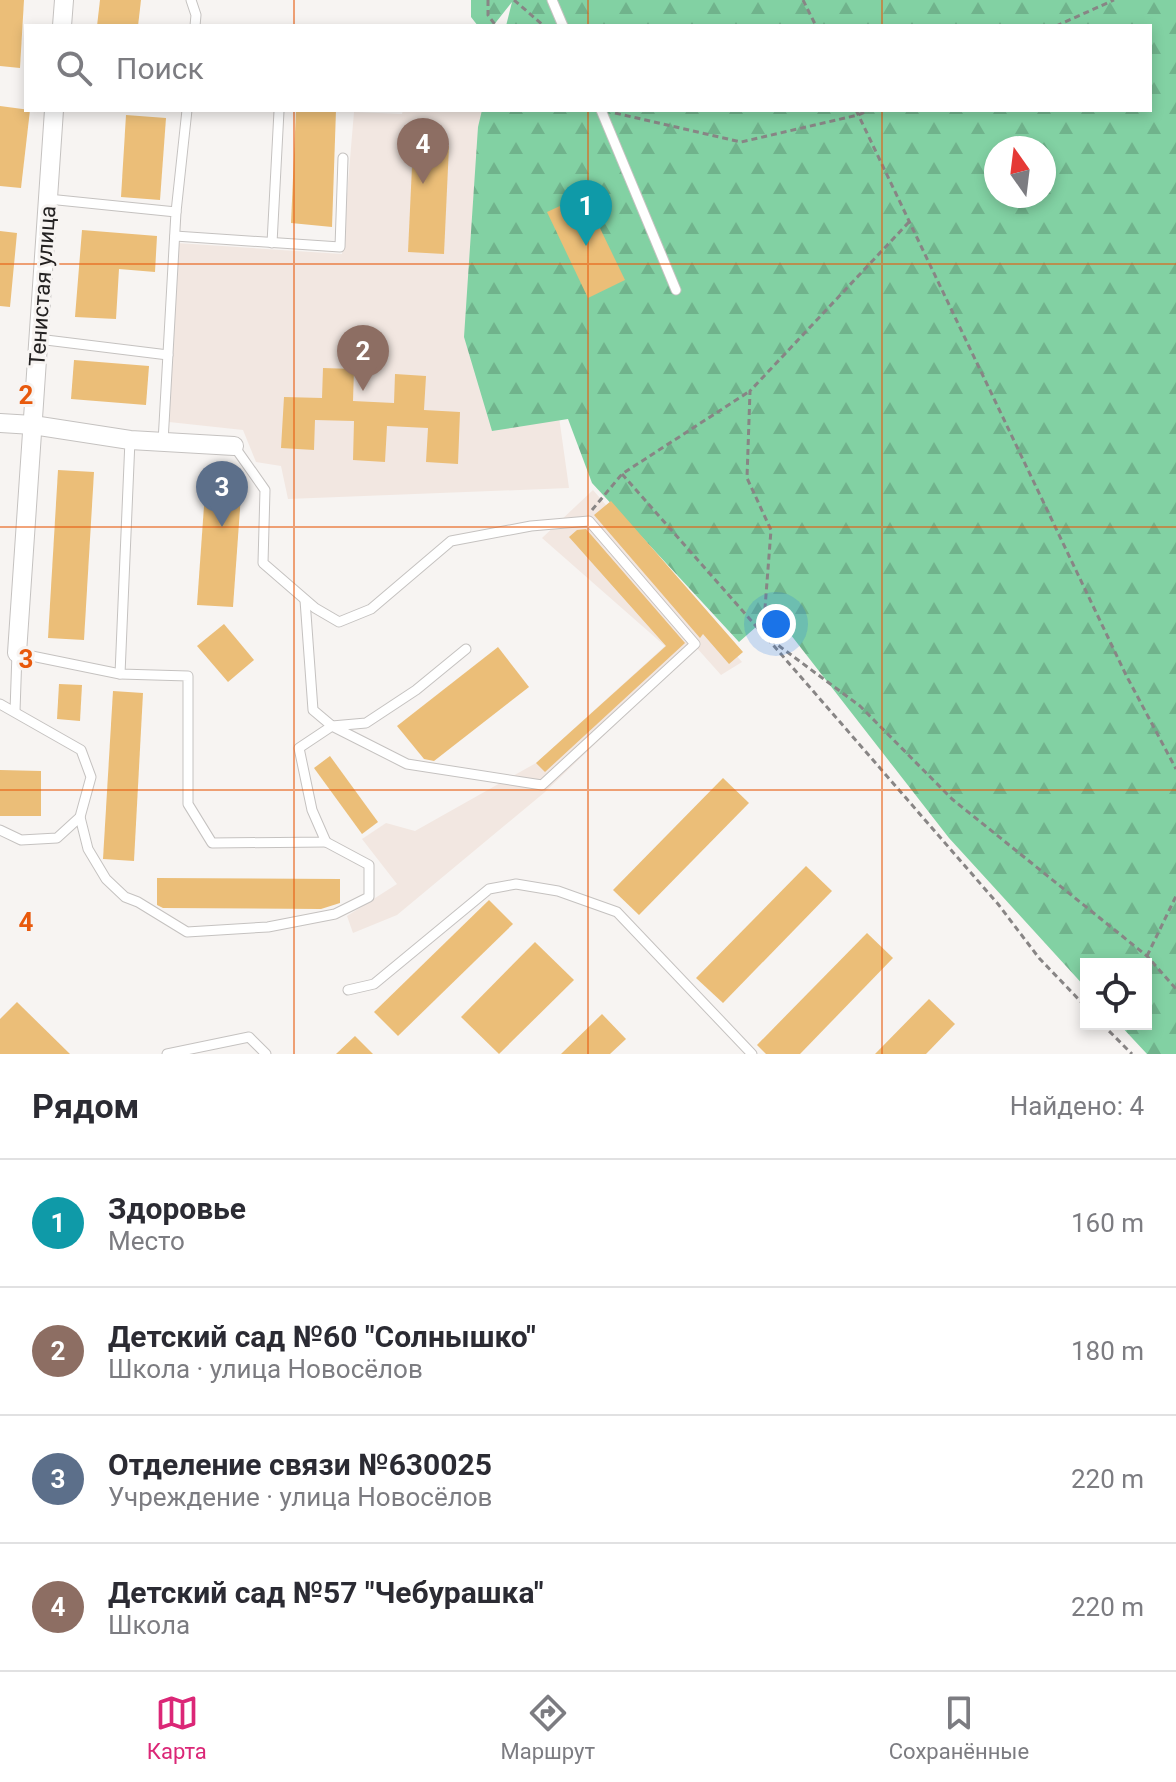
<!DOCTYPE html>
<html lang="ru">
<head>
<meta charset="utf-8">
<style>
  body { margin:0; font-family:Roboto,sans-serif; background:#f2f2f3; color:#2b2b33 }
  .controls { position:absolute; right:24px; bottom:24px; display:grid; overflow:hidden; border-radius:0px; box-shadow:0 4px 12px #0003 }
  .controls button { width:72px; height:72px; display:grid; place-items:center; padding:0; border:0; border-bottom:2px solid #e1e1e2; background:#fff; color:#2b2b33; font:40px sans-serif }
  .compass { position:absolute; left:984px; top:136px; width:72px; height:72px; border-radius:50%; background:#fff; box-shadow:0 4px 12px #0003; rotate:346deg }
  .you { position:absolute; left:776px; top:624px; width:28px; height:28px; margin:-20px; border:6px solid #fff; border-radius:50%; background:#1a73e8; box-shadow:0 0 0 12px #1a73e833 }
  .badge { display:grid; place-items:center; width:52px; height:52px; border-radius:50%; background:#db2777; color:#fff; font-size:26px; font-weight:700 }
  .pin { position:absolute; translate:-50% -66px; filter:drop-shadow(0 2px 4px #0008) }
  .pin::after { content:''; position:absolute; top:42px; width:28px; height:24px; background:inherit; clip-path:polygon(0 0,100% 0,50% 100%) }
  .list { margin:0; padding:0; list-style:none }
  h2 { display:flex; justify-content:space-between; align-items:center; height:104px; margin:0; padding:0 32px; font-size:34px }
  h2 small { font-size:26px; font-weight:400; color:#7c7c81 }
  .list li { display:grid; grid-template-columns:52px 1fr auto; gap:24px; align-items:center; box-sizing:border-box; height:128px; padding:0 32px; border-top:2px solid #e1e1e2 }
  .list b { display:block; font-size:30px; white-space:nowrap }
  .list p { margin:0; font-size:26px; white-space:nowrap; color:#7c7c81 }
  .list em { font-size:26px; font-style:normal; color:#7c7c81 }
  .icon { flex:none; width:44px; height:44px; fill:none; stroke:currentColor; stroke-width:2; stroke-linecap:round; stroke-linejoin:round }
  .map { position:relative; flex:none; width:1176px; height:1054px; overflow:hidden }
  .search { position:absolute; background:#fff; box-shadow:0 4px 12px #0003; left:24px; right:24px; top:24px; height:88px; display:flex; align-items:center; gap:20px; box-sizing:border-box; padding:0 28px; border-radius:0px; color:#7c7c81; font-size:30px }
  .sheet { height:616px; background:#fff }
  nav { display:flex; justify-content:space-around; align-items:center; box-sizing:border-box; height:112px; border-top:2px solid #e1e1e2; background:#fff; font-size:22px; color:#7c7c81 }
  nav a { display:grid; justify-items:center; gap:4px }
  nav .on { color:#db2777 }
  .map>svg:first-child { display:block }
  .built { fill:#f2e7e1 }
  .forest { fill:url(#forest-firs); fill-rule:evenodd }
  .building { fill:#ebbe78 }
  .lines { fill:none; stroke-linecap:round; stroke-linejoin:round }
  .lane-casing { stroke:#c5c2c0; stroke-width:11 }
  .street-casing { stroke:#c5c2c0; stroke-width:20 }
  .path { stroke:#888585; stroke-width:3; stroke-dasharray:6 4; stroke-linecap:butt }
  .lane { stroke:#fff; stroke-width:9 }
  .street { stroke:#fff; stroke-width:18 }
  .grid { fill:none; stroke:#e8590c; stroke-width:2; stroke-opacity:0.55 }
  .labels { text-anchor:middle; stroke-width:6; stroke-linejoin:round; paint-order:stroke }
  .street-label { font-size:22px; fill:#242222; stroke:#f7f4f2 }
  .grid-label { font-size:26px; text-anchor:middle; font-weight:bold; fill:#e8590c; stroke:#f7f4f2; stroke-width:6; stroke-linejoin:round; paint-order:stroke }
</style>
</head>
<body>
<div class="map">
<svg width="1176" height="1054" viewBox="0 0 1176 1054">
  <defs>
    <pattern id="forest-firs" width="22" height="20" patternUnits="userSpaceOnUse" patternTransform="scale(2)"><rect width="22" height="20" fill="#82d1a3"/><path d="M5 1l3.5 6h-7zM16 11l3.5 6h-7z" fill="#70b38c"/></pattern>
  </defs>
  <rect width="100%" height="100%" fill="#f7f4f2"/>
  <g class="built">
    <path d="M403 110H502L551 360 569 488 288 499 281 466 256 462 243 430 169 422 177 243 342 254 354 112 402 114Z"/>
    <path d="M593 490 742 662 721 675 696 647 545 792 397 915 353 933 347 916 397 884 362 839 386 823 415 831 536 763 665 646 542 538Z"/>
  </g>
  <path class="forest" d="M471 0H1176V1054H1147L1119 1024H1146V964H1086V988L949 838 773 612 739 642 592 483 568 419 492 431 464 337 478 127 482 110H1150V26H506L512 2 493 26H478L471 17ZM996 148H1044V196H996Z"/>
  <g class="building">
    <path d="M0 0H24L20 68 0 66Z"/>
    <path d="M100 0H141L138 26H97Z"/>
    <path d="M0 106 30 110 21 188 0 186Z"/>
    <path d="M296 110H336L332 227 291 223Z"/>
    <path d="M126 115 166 118 160 200 121 197Z"/>
    <path d="M413 145 449 146 444 254 408 252Z"/>
    <path d="M584 195 625 280 588 298 547 212Z"/>
    <path d="M82 230 157 236 155 272 119 269 116 319 75 317Z"/>
    <path d="M0 231 17 233 10 307 0 306Z"/>
    <path d="M74 360 149 366 146 405 71 399Z"/>
    <path d="M323 368 354 369 353 401 394 403 395 374 426 376 424 410 460 412 458 464 426 462 428 428 387 426 385 462 353 460 354 421 315 420 314 450 281 448 284 397 322 398Z"/>
    <path d="M58 470 94 472 84 640 48 638Z"/>
    <path d="M205 492 241 495 233 607 197 605Z"/>
    <path d="M611 501 743 652 729 664 703 634 700 638 594 515Z"/>
    <path d="M586 529 685 643 545 772 536 763 666 646 569 537 577 530Z"/>
    <path d="M224 624 254 660 228 682 197 646Z"/>
    <path d="M498 647 529 687 434 761 424 759 397 726Z"/>
    <path d="M59 684 82 685 80 721 57 719Z"/>
    <path d="M113 691 143 693 134 861 103 859Z"/>
    <path d="M330 756 378 822 362 834 314 768Z"/>
    <path d="M0 770 41 771V816H0Z"/>
    <path d="M723 778 749 803 639 915 613 890Z"/>
    <path d="M806 866 832 891 723 1003 696 978Z"/>
    <path d="M157 878 340 879V903L321 909 163 908 157 905Z"/>
    <path d="M489 900 513 924 398 1036 374 1012Z"/>
    <path d="M867 933 893 958 800 1054H766L757 1045Z"/>
    <path d="M535 942 574 980 499 1054 461 1017Z"/>
    <path d="M929 999 955 1024 926 1054H875Z"/>
    <path d="M17 1002 70 1054H0V1019Z"/>
    <path d="M602 1014 626 1039 610 1054H561Z"/>
    <path d="M355 1036 373 1054H336Z"/>
  </g>
  <g class="lines">
    <g class="lane-casing">
      <g id="lane">
        <path d="M191 0 196 15 195 26"/>
        <path d="M552 0 563 26"/>
        <path d="M601 110 676 290"/>
        <path d="M48 199 176 212 163 442"/>
        <path d="M176 212 187 110"/>
        <path d="M175 236 340 247 343 158"/>
        <path d="M272 243 279 111"/>
        <path d="M38 339 168 355"/>
        <path d="M305 600 313 710 332 726 366 723 416 690 466 649"/>
        <path d="M120 674 130 440"/>
        <path d="M0 704 81 750 91 777 80 817 57 838 21 840 0 830"/>
        <path d="M15 711 17 653 120 674 188 676V804L212 843 326 842 312 810 299 748 332 726 407 764 542 785 695 644 589 521 531 526 451 541 371 609 339 622 315 608 263 563 265 490 234 446"/>
        <path d="M80 817 88 849 106 879 125 897 138 902 187 932 268 927 335 914 369 897V865L326 842"/>
        <path d="M348 990 374 984 489 889 516 884 558 891 617 912 752 1054"/>
        <path d="M167 1054 249 1037 266 1054"/>
      </g>
    </g>
    <g class="street-casing">
      <g id="street">
        <path d="M62 26 64 0"/>
        <path d="M0 423 33 425 130 440 234 446"/>
        <path d="M17 653 54 110"/>
      </g>
    </g>
    <g class="path">
      <path d="M488 0V15L496 26"/>
      <path d="M514 0 544 26"/>
      <path d="M803 0 816 26"/>
      <path d="M1056 26 1114 0"/>
      <path d="M856 110 1126 675 1176 769"/>
      <path d="M615 113 741 142 858 115 870 110"/>
      <path d="M909 222 750 391 747 478 771 530 763 634 860 706 952 799 1147 956 1176 989"/>
      <path d="M622 474 762 633"/>
      <path d="M592 510 622 474 750 391"/>
      <path d="M767 638 998 904 1039 958 1086 1007"/>
      <path d="M1147 956 1176 896"/>
      <path d="M1102 1024 1132 1054"/>
    </g>
    <use href="#lane" class="lane"/>
    <use href="#street" class="street"/>
  </g>
  <path class="grid" d="M294 0V26M588 0V26M882 0V26M294 110V1054M588 110V1054M882 110V1054M0 264H1176M0 527H1176M0 790H1176"/>
  <g class="labels">
    <g class="street-label">
      <text transform="translate(42 286) rotate(-86)" y="8">Тенистая улица</text>
    </g>
  </g>
  <g class="grid-label">
    <text x="26" y="404">2</text>
    <text x="26" y="668">3</text>
    <text x="26" y="931">4</text>
  </g>
</svg>
<div class="controls">
<button><svg class="icon" aria-label="locate" viewBox="0 0 24 24"><circle cx="12" cy="12" r="6"/><path d="M12 2v4M12 18v4M2 12h4M18 12h4"/></svg></button>
</div>
<svg class="compass" viewBox="-18 -18 36 36"><path d="M0-13l5 13h-10z" fill="#e53935"/><path d="M0 13l5-13h-10z" fill="#7c7c81"/></svg>
<div class="you"></div>
<div class="pin badge" style="left:586px;top:246px;background:#0f9aa8">1</div>
<div class="pin badge" style="left:363px;top:391px;background:#8d6e63">2</div>
<div class="pin badge" style="left:222px;top:527px;background:#5c6f8a">3</div>
<div class="pin badge" style="left:423px;top:184px;background:#8d6e63">4</div>
<div class="search"><svg class="icon" aria-label="search" viewBox="0 0 24 24"><circle cx="10" cy="10" r="6"/><path d="M15 15l6 6"/></svg>Поиск</div>
</div>
<section class="sheet">
<h2>Рядом<small>Найдено: 4</small></h2>
<ul class="list">
<li><span class="badge" style="background:#0f9aa8">1</span><div><b>Здоровье</b><p>Место</p></div><em>160 m</em></li>
<li><span class="badge" style="background:#8d6e63">2</span><div><b>Детский сад №60 &quot;Солнышко&quot;</b><p>Школа · улица Новосёлов</p></div><em>180 m</em></li>
<li><span class="badge" style="background:#5c6f8a">3</span><div><b>Отделение связи №630025</b><p>Учреждение · улица Новосёлов</p></div><em>220 m</em></li>
<li><span class="badge" style="background:#8d6e63">4</span><div><b>Детский сад №57 &quot;Чебурашка&quot;</b><p>Школа</p></div><em>220 m</em></li>
</ul>
</section>
<nav>
<a class="on"><svg class="icon" aria-label="map" viewBox="0 0 24 24"><path d="M3 6l6-2 6 2 6-2v14l-6 2-6-2-6 2zM9 4v14M15 6v14"/></svg>Карта</a>
<a><svg class="icon" aria-label="directions" viewBox="0 0 24 24"><path d="M12 3l9 9-9 9-9-9zM9 14v-3h6M13 9l2 2-2 2"/></svg>Маршрут</a>
<a><svg class="icon" aria-label="saved" viewBox="0 0 24 24"><path d="M7 4h10v16l-5-4-5 4z"/></svg>Сохранённые</a>
</nav>
</body>
</html>
